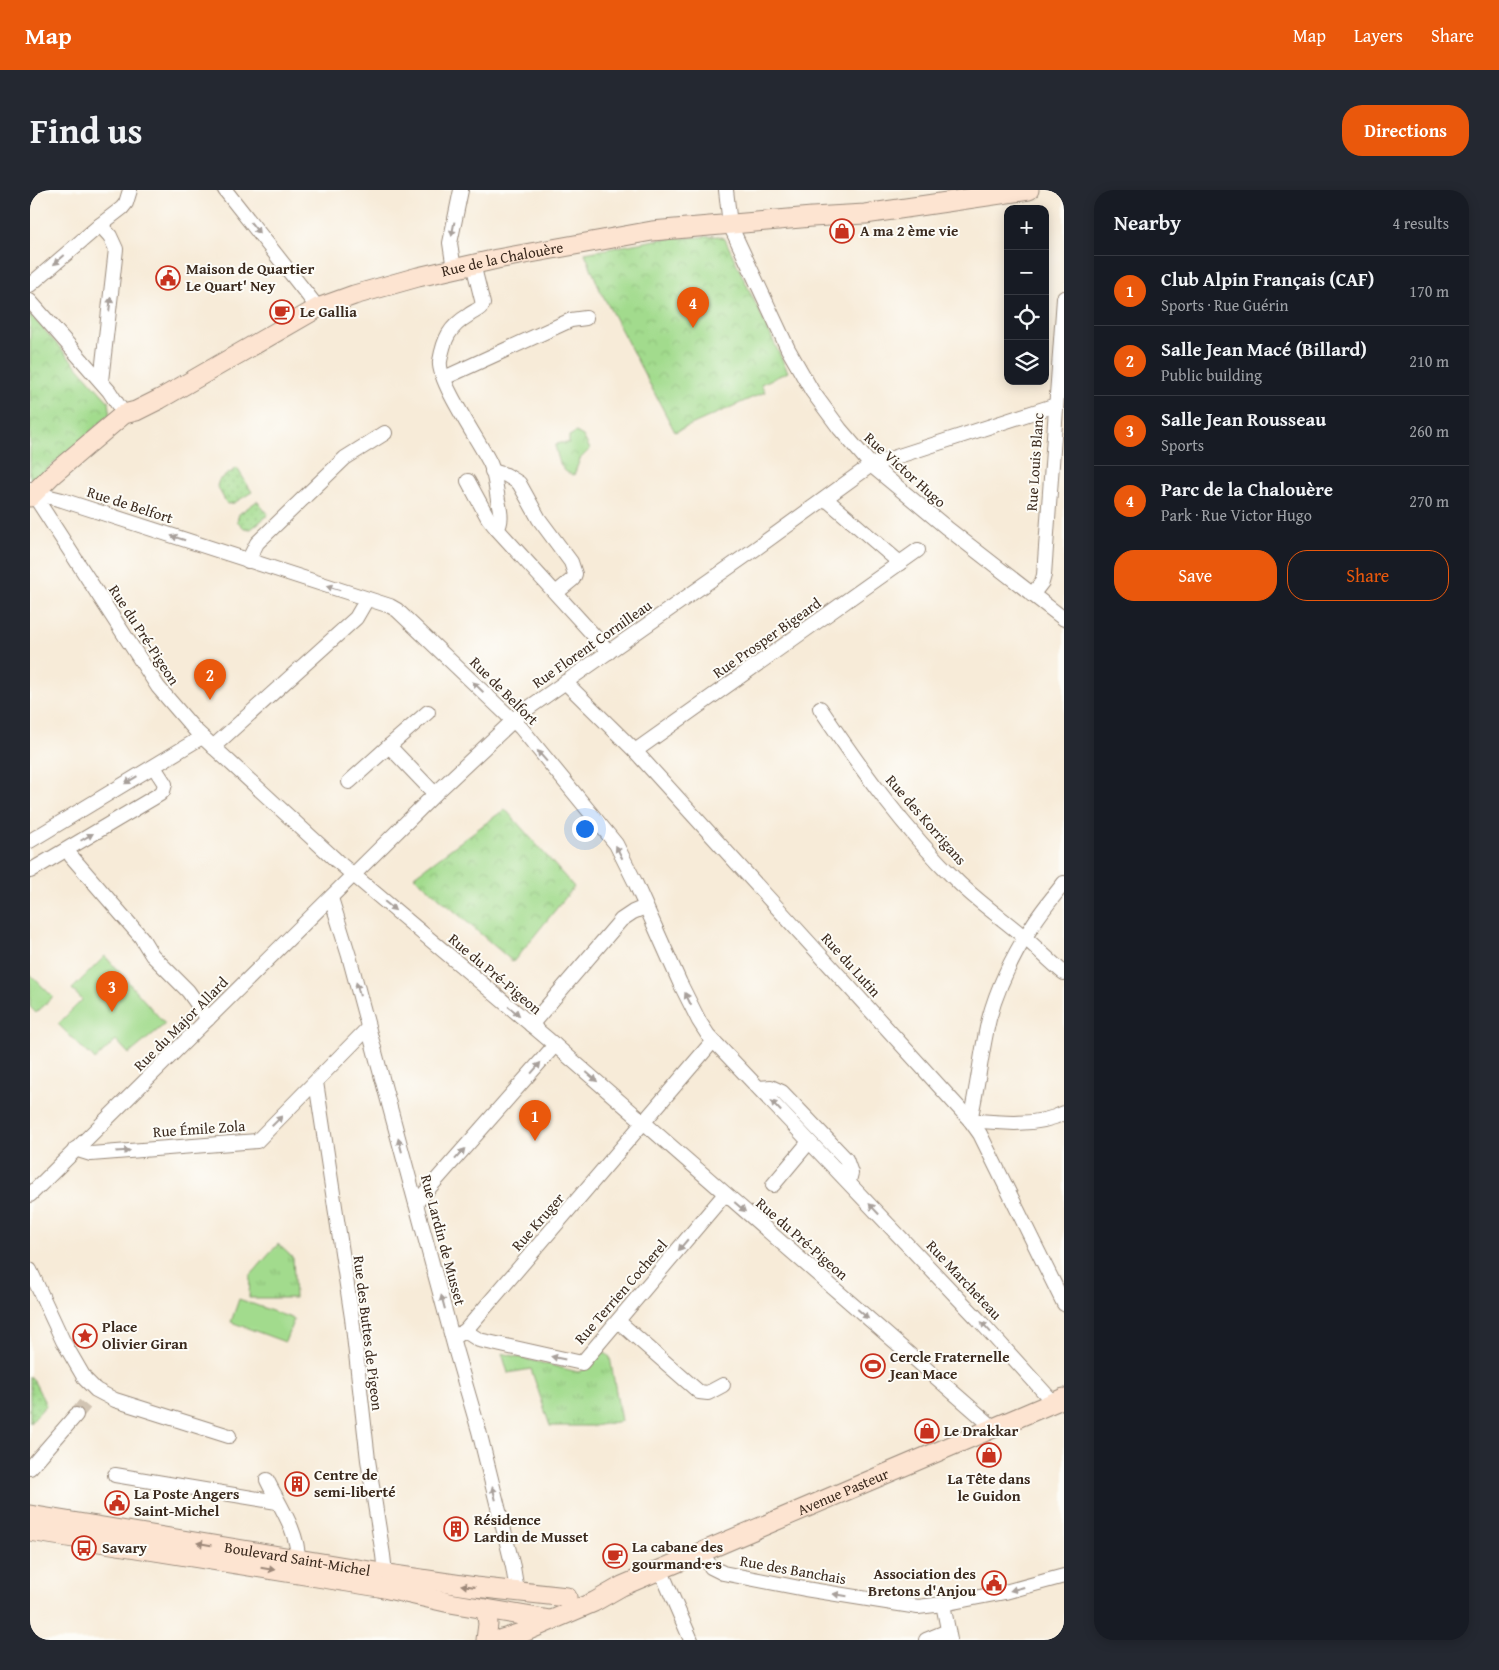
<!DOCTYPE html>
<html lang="en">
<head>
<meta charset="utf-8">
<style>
  body { margin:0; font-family:"Gentium Book Plus",serif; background:#242831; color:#f1f3f6 }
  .controls { position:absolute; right:15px; top:15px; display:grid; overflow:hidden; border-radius:10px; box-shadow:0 2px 12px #0003 }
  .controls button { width:45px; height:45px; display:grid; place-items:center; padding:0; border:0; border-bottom:1px solid #363941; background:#171b24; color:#f1f3f6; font:25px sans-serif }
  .you { position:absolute; left:554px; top:638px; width:18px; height:18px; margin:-12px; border:4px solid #fff; border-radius:50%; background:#1a73e8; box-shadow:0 0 0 8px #1a73e833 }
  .badge { display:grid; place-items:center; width:32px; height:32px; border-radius:50%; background:#ea580c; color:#fff; font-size:16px; font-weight:700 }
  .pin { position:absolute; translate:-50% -41px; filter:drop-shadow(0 1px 2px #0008) }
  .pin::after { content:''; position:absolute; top:26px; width:18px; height:15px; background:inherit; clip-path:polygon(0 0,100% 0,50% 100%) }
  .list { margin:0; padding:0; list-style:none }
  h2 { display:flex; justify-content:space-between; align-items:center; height:65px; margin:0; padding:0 20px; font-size:21px }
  h2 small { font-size:16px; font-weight:400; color:#9ea1a6 }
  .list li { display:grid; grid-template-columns:32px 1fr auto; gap:15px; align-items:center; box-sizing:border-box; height:70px; padding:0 20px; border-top:1px solid #363941 }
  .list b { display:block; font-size:19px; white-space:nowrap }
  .list p { margin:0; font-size:16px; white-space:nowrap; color:#9ea1a6 }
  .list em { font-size:16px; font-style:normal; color:#9ea1a6 }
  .actions { display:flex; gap:10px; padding:15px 20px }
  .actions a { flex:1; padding:11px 0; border:1px solid #ea580c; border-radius:20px; text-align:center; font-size:18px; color:#ea580c }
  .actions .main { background:#ea580c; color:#fff }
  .icon { flex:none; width:28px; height:28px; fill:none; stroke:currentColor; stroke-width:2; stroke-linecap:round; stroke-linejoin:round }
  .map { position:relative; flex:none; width:1034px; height:1450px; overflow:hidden; border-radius:20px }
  header { display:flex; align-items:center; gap:30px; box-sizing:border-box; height:70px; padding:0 25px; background:#ea580c; color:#fff }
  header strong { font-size:24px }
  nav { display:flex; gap:28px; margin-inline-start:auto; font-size:18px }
  .intro { display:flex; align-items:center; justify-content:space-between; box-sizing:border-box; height:120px; padding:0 30px }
  h1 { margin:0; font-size:35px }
  .button { padding:12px 22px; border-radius:20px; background:#ea580c; color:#fff; font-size:18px; font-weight:700 }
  main { display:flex; gap:30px; padding:0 30px }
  aside { flex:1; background:#171b24; border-radius:20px; box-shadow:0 2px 12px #0003 }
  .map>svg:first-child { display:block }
  .grass { fill:url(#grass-tufts); stroke:#6e8256 }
  .park { fill:url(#park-crowns); stroke:#6e8256 }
  .garden { fill:url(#garden-dots); stroke:#6e8256 }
  .pitch { fill:#a2db8d; stroke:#6e8256 }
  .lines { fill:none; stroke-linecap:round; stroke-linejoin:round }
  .street-tunnel { stroke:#d1c4b3; stroke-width:14; stroke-dasharray:14 7; stroke-linecap:butt }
  .street-casing { stroke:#998a7b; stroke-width:16 }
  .secondary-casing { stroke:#998a7b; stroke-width:21 }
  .street { stroke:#fff; stroke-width:14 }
  .secondary { stroke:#fde4d1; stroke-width:19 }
  .oneway { fill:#a79f9a }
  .oneway2 { fill:#9c8778 }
  .labels { text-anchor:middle; stroke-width:4; stroke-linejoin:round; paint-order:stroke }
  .poi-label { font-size:15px; font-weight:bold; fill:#3b2a1e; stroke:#fdfcf7; text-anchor:start }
  .street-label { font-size:15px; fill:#3b2a1e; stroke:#fdfcf7 }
</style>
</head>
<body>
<header>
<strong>Map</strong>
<nav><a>Map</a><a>Layers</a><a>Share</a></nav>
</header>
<div class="intro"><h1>Find us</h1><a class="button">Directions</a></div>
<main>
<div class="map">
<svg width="1034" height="1450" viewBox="0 0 1034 1450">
  <defs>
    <pattern id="grass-tufts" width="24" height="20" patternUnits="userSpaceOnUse" patternTransform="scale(1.25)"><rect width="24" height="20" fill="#a2db8d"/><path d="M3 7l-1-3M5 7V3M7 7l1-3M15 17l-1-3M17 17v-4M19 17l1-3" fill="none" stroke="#8cbc79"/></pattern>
    <pattern id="park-crowns" width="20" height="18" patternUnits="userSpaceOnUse" patternTransform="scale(1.25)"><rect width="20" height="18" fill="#a2db8d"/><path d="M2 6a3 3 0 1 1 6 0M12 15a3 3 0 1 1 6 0" fill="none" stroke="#8cbc79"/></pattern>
    <pattern id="garden-dots" width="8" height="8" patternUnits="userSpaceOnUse" patternTransform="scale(1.25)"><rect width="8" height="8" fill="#a2db8d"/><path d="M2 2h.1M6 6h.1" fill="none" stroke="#8cbc79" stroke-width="1.8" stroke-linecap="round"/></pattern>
  </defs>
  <rect width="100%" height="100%" fill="#fdfcf7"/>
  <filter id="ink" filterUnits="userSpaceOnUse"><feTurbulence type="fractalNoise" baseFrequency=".02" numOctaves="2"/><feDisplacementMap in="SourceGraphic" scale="10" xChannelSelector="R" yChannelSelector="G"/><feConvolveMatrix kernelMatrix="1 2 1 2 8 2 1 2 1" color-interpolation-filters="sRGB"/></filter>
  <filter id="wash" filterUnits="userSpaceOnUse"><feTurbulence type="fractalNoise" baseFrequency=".0096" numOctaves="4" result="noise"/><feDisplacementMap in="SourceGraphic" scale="20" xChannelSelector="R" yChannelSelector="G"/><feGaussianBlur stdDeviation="1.12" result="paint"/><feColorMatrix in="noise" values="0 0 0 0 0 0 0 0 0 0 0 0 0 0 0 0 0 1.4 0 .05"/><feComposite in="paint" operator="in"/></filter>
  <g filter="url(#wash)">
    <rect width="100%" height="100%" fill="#f7ebd8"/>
    <g class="grass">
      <path d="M248 1054 263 1068 265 1108H219L220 1086Z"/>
      <path d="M572 1161 580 1167 591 1231 564 1236H520L501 1179 478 1183 472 1163 548 1182 558 1178Z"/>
    </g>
    <g class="park">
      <path d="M688 46 695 49 758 182 731 194 735 202 645 242 570 100 555 63 631 49Z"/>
      <path d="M0 124 79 212 80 219 79 225 7 288H0Z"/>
      <path d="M546 242 553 246 560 259 550 269 544 285C529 282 529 268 525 256L529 253H539V246Z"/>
      <path d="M475 619 544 697 483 772 384 686Z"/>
    </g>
    <g class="garden">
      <path d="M207 278 222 302 204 313 197 314 187 296 189 290Z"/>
      <path d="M227 311 238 325 221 339 214 338 207 331 209 324Z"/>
      <path d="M0 1186 3 1189 16 1215 0 1233Z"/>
    </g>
    <g class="pitch">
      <path d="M75 766 135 834 99 864 86 850 65 870 59 863 58 864 28 834 52 810 42 799Z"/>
      <path d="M0 784 23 807 6 823 0 817Z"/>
      <path d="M209 1109 264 1129 255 1152 201 1132Z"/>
    </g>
  </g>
  <g filter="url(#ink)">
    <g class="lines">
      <path class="street-tunnel" d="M46 1225 58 1210"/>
      <g class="street-casing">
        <g id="street">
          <path d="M195 0 288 118"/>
          <path d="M696 0 700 35 758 159 782 201 810 239 841 275 917 338 1034 429"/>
          <path d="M70 35 80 46 86 59 71 191"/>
          <path d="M443 74 453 114C450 120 444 121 439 125 419 137 414 149 410 171 407 191 450 252 460 273 465 284 466 298 468 310 470 320 473 331 467 339"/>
          <path d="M424 79 420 53 431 0"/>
          <path d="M0 95 70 35 92 18 96 13 100 0"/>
          <path d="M0 111 79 201 94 224"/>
          <path d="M414 188 541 130 556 128"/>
          <path d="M462 281 476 285 489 293 509 329 541 372 545 384 543 389 526 403"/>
          <path d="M438 291 458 328 467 339 579 462"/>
          <path d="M0 299 128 497 165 540 307 671 525 855 964 1238"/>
          <path d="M0 302 32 310 360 416 367 420 491 538 586 654 605 692 650 793 669 831 678 845 948 1129 1023 1212"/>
          <path d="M796 309 870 373"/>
          <path d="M218 371 227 353 315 268 355 243"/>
          <path d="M1002 405 1012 392 1014 385 1034 108"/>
          <path d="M535 492 605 561 940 930 950 944 1034 1114"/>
          <path d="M790 518C831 579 874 639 927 691 948 712 972 728 994 747 1008 759 1021 772 1034 783"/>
          <path d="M359 556 398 522"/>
          <path d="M183 557 326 428 337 409"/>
          <path d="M605 561 888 360"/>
          <path d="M319 592 359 556 405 604"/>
          <path d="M0 651 172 547"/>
          <path d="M41 666 111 747 122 765 158 801 178 829"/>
          <path d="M0 681 130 604 133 601 135 594 124 577"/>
          <path d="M301 708 319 766 426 1162 449 1241 483 1377 487 1401"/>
          <path d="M501 835 591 730 603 722 615 717"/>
          <path d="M286 892 322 1128 338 1270 353 1365 354 1374 351 1391"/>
          <path d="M729 898 741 897 752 902 816 969 821 983 819 991"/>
          <path d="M940 930C948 896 951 862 959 829 968 795 985 762 1004 733 1013 719 1024 706 1034 693"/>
          <path d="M940 930C970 933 1007 937 1034 923"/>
          <path d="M45 959 61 964 227 951 338 838"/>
          <path d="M743 995 779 952"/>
          <path d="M0 1005 405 604 490 524 728 357 841 275 1026 215"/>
          <path d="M386 1013 525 855"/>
          <path d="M0 1080 33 1151 55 1189 66 1200 85 1210 199 1246"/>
          <path d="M588 1131 669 1202 678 1203 693 1195"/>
          <path d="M435 1141 449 1150 552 1173 695 1004"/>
          <path d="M423 1147 435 1141 683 851"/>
          <path d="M0 1278 46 1225"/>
          <path d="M85 1285 247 1312"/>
          <path d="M237 1290C249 1315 268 1341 268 1369"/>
          <path d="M672 1363 681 1377 693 1383 775 1399 888 1417 913 1414 975 1402 1034 1386"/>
          <path d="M631 1381 661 1450"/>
          <path d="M913 1414 920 1450"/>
          <path d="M896 1450 918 1441"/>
        </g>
      </g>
      <g class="secondary-casing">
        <g id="secondary">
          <path id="s1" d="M0 307 22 285 94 224 106 221 130 209 288 118 324 105 388 87 467 69 622 41 782 27 835 24 999 0"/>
          <path id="s2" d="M0 1325 352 1383 445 1397 537 1407"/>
          <path d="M0 1341 349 1397 420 1413 520 1430"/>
          <path d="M456 1450 458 1434 456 1419"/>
          <path id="s3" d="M469 1450 494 1442 564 1412 592 1396 1034 1208"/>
        </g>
      </g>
      <use href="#street" class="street"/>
      <use href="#secondary" class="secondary"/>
    </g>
    <defs><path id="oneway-solid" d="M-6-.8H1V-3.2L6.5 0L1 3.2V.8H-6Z" transform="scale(1.25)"/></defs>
    <g class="oneway">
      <use href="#oneway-solid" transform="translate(225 38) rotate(52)"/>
      <use href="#oneway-solid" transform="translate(423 39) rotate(101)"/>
      <use href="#oneway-solid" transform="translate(29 70) rotate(139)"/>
      <use href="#oneway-solid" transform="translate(80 114) rotate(-83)"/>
      <use href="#oneway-solid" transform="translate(148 348) rotate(-162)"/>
      <use href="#oneway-solid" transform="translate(303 398) rotate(-162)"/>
      <use href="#oneway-solid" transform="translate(448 497) rotate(-136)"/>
      <use href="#oneway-solid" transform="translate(512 566) rotate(-131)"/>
      <use href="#oneway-solid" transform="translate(101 590) rotate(149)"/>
      <use href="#oneway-solid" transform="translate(57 647) rotate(-30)"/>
      <use href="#oneway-solid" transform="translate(589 662) rotate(-117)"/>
      <use href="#oneway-solid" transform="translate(360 716) rotate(40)"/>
      <use href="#oneway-solid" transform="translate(328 799) rotate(-105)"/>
      <use href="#oneway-solid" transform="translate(658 809) rotate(-116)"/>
      <use href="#oneway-solid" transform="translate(484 821) rotate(39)"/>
      <use href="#oneway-solid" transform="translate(506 878) rotate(-49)"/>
      <use href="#oneway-solid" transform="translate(562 887) rotate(41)"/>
      <use href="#oneway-solid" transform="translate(746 916) rotate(-133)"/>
      <use href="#oneway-solid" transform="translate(247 931) rotate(-45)"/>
      <use href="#oneway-solid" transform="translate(370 955) rotate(-105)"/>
      <use href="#oneway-solid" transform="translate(93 961) rotate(-4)"/>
      <use href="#oneway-solid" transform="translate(430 964) rotate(-48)"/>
      <use href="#oneway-solid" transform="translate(710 1017) rotate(41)"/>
      <use href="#oneway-solid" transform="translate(844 1019) rotate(-133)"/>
      <use href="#oneway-solid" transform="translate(653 1055) rotate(130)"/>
      <use href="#oneway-solid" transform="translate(413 1112) rotate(-105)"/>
      <use href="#oneway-solid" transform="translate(833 1124) rotate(41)"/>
      <use href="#oneway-solid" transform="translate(956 1137) rotate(-132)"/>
      <use href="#oneway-solid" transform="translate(528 1168) rotate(-168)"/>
      <use href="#oneway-solid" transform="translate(464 1303) rotate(-104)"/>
      <use href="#oneway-solid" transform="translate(987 1399) rotate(165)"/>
      <use href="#oneway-solid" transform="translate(810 1405) rotate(-171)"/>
    </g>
    <g class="oneway2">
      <use href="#oneway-solid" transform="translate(174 1354) rotate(-171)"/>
      <use href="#oneway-solid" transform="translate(238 1379) rotate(9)"/>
      <use href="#oneway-solid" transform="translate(438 1396) rotate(-172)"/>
    </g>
  </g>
  <defs>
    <g id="shop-ring" transform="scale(1.25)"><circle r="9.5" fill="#fdfcf7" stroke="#c8321e" stroke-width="1.5"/><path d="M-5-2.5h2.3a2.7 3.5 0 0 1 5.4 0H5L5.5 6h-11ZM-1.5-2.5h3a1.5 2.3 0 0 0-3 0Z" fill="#c8321e"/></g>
    <g id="civic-ring" transform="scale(1.25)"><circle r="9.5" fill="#fdfcf7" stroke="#c8321e" stroke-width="1.5"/><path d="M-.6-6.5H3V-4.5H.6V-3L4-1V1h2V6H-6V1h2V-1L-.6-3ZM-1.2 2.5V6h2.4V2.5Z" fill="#c8321e"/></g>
    <g id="cafe-ring" transform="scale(1.25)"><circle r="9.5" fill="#fdfcf7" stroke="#c8321e" stroke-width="1.5"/><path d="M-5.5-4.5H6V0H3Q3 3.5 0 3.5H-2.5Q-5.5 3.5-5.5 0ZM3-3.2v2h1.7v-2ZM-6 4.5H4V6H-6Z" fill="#c8321e"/></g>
    <g id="sight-ring" transform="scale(1.25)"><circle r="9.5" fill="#fdfcf7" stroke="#c8321e" stroke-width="1.5"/><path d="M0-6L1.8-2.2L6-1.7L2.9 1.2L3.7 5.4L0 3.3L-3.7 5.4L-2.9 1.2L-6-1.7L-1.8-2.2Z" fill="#c8321e"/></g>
    <g id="stadium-ring" transform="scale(1.25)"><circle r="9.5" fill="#fdfcf7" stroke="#c8321e" stroke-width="1.5"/><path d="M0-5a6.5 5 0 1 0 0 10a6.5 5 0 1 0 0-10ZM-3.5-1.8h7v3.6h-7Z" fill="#c8321e"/></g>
    <g id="building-ring" transform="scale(1.25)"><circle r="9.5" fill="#fdfcf7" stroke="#c8321e" stroke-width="1.5"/><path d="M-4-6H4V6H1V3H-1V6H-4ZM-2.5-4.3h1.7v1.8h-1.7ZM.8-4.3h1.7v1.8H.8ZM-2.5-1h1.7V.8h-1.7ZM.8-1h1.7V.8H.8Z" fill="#c8321e"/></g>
    <g id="bus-ring" transform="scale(1.25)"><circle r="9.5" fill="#fdfcf7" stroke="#c8321e" stroke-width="1.5"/><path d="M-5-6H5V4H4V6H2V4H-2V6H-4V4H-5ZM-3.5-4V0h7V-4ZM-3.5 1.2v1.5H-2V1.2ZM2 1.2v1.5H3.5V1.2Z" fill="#c8321e"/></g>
  </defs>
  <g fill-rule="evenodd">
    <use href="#shop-ring" x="812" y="41"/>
    <use href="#civic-ring" x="138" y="88"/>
    <use href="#cafe-ring" x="252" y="122"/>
    <use href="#sight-ring" x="55" y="1146"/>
    <use href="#stadium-ring" x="843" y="1176"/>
    <use href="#shop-ring" x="897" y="1241"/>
    <use href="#shop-ring" x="959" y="1265"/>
    <use href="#building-ring" x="267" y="1294"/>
    <use href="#civic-ring" x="87" y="1313"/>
    <use href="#building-ring" x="426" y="1339"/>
    <use href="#bus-ring" x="54" y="1358"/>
    <use href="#cafe-ring" x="585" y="1366"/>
    <use href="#civic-ring" x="964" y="1393"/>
  </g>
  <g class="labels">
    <g class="poi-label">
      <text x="830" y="46">A ma 2 ème vie</text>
      <text x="156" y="84">Maison de Quartier<tspan x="156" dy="17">Le Quart' Ney</tspan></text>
      <text x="270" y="127">Le Gallia</text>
      <text x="72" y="1142">Place<tspan x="72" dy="17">Olivier Giran</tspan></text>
      <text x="860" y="1172">Cercle Fraternelle<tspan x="860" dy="17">Jean Mace</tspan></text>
      <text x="914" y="1246">Le Drakkar</text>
      <text x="284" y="1290">Centre de<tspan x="284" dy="17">semi-liberté</tspan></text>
      <text x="959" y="1294" text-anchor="middle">La Tête dans<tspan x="959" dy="17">le Guidon</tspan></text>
      <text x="104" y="1309">La Poste Angers<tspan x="104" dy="17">Saint-Michel</tspan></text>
      <text x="444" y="1335">Résidence<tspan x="444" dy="17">Lardin de Musset</tspan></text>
      <text x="602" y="1362">La cabane des<tspan x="602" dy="17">gourmand·e·s</tspan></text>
      <text x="72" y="1363">Savary</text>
      <text x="946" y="1389" text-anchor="end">Association des<tspan x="946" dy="17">Bretons d'Anjou</tspan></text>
    </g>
    <g class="street-label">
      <text dy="5" stroke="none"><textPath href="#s1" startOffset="538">Rue de la Chalouère</textPath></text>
      <text transform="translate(1005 272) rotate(-86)" y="5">Rue Louis Blanc</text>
      <text transform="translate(875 280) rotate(42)" y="5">Rue Victor Hugo</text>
      <text transform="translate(100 315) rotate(18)" y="5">Rue de Belfort</text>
      <text transform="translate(114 445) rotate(57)" y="5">Rue du Pré-Pigeon</text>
      <text transform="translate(737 448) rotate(-35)" y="5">Rue Prosper Bigeard</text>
      <text transform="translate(562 454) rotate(-35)" y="5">Rue Florent Cornilleau</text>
      <text transform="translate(474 501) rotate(45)" y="5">Rue de Belfort</text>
      <text transform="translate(896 630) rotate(49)" y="5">Rue des Korrigans</text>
      <text transform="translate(821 775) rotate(48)" y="5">Rue du Lutin</text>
      <text transform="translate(465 784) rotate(40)" y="5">Rue du Pré-Pigeon</text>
      <text transform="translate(151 834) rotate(-45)" y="5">Rue du Major Allard</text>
      <text transform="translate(169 939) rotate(-4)" y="5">Rue Émile Zola</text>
      <text transform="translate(508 1032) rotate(-49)" y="5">Rue Kruger</text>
      <text transform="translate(772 1049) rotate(41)" y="5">Rue du Pré-Pigeon</text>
      <text transform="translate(413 1050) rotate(75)" y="5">Rue Lardin de Musset</text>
      <text transform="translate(934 1090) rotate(47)" y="5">Rue Marcheteau</text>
      <text transform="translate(591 1102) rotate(-49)" y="5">Rue Terrien Cocherel</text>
      <text transform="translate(338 1143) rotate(83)" y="5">Rue des Buttes de Pigeon</text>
      <text dy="5" stroke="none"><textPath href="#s3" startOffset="375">Avenue Pasteur</textPath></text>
      <text dy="5" stroke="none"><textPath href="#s2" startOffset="271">Boulevard Saint-Michel</textPath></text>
      <text transform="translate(763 1380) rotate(10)" y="5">Rue des Banchais</text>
    </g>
  </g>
</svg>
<div class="controls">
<button>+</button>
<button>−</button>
<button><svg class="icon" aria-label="locate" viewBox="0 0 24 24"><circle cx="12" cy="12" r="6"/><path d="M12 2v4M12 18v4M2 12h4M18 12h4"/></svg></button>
<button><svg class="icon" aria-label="layers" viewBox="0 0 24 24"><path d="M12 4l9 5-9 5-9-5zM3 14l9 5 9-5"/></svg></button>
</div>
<div class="you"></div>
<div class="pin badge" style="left:505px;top:951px">1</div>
<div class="pin badge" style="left:180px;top:510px">2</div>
<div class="pin badge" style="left:82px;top:822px">3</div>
<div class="pin badge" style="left:663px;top:138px">4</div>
</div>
<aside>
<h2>Nearby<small>4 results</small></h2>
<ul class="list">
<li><span class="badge">1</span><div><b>Club Alpin Français (CAF)</b><p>Sports · Rue Guérin</p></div><em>170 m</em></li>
<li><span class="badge">2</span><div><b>Salle Jean Macé (Billard)</b><p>Public building</p></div><em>210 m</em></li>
<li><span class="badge">3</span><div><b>Salle Jean Rousseau</b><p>Sports</p></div><em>260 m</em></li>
<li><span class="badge">4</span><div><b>Parc de la Chalouère</b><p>Park · Rue Victor Hugo</p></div><em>270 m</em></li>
</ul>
<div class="actions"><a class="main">Save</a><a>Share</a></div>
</aside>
</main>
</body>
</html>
